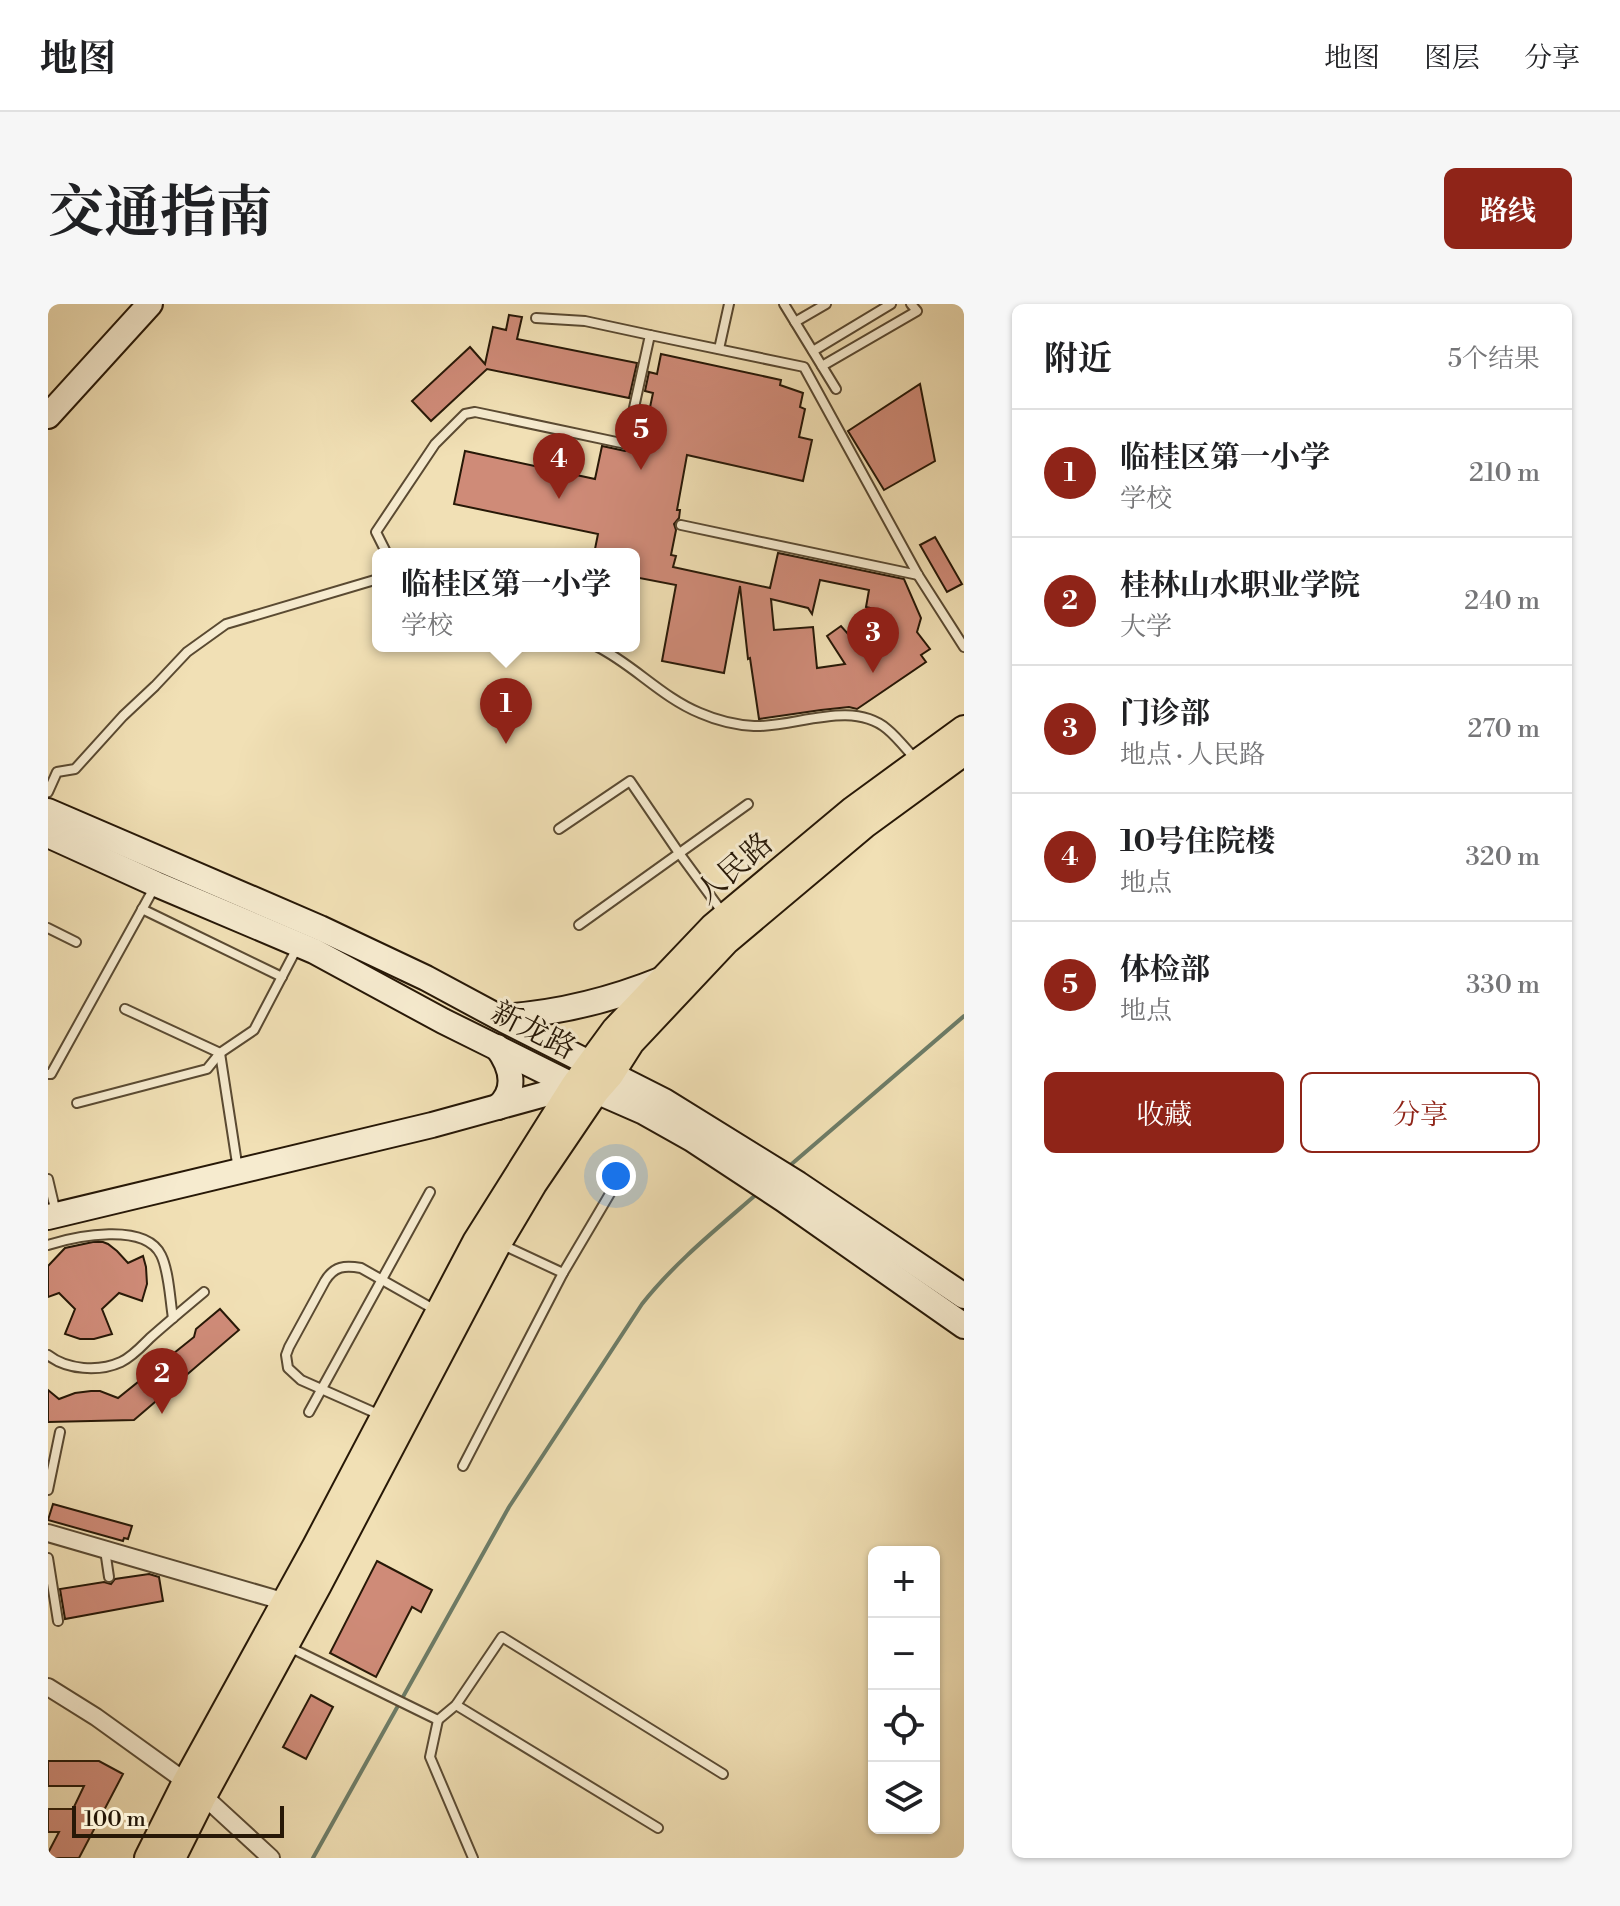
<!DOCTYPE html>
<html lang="zh">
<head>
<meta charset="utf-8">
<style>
  body { margin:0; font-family:"Libre Bodoni","Noto Serif SC",serif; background:#f6f6f6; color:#202124 }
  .controls { position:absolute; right:24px; bottom:24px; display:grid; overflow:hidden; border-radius:12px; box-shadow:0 2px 6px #0004 }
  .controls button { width:72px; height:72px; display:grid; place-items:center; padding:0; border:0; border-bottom:2px solid #e0e0e0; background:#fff; color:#202124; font:40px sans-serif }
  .scale { position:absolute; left:24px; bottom:20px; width:212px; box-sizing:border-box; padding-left:8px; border:4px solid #271807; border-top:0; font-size:22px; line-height:28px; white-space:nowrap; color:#271807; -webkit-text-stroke:6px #f6ebcf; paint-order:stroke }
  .you { position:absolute; left:568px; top:872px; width:28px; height:28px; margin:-20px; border:6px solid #fff; border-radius:50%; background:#1a73e8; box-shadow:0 0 0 12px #1a73e833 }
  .badge { display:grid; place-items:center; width:52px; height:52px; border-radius:50%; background:#8f2418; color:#fff; font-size:26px; font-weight:700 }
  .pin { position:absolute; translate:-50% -66px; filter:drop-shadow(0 2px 4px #0008) }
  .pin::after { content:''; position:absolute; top:42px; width:28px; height:24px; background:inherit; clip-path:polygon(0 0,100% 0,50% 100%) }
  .popup { position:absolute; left:324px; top:244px; width:268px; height:104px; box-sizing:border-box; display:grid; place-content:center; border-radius:12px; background:#fff; filter:drop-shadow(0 2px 6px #0005); font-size:26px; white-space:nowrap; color:#757577 }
  .popup b { font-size:30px; color:#202124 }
  .popup::after { content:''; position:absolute; left:50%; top:100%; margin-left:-16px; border:16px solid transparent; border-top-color:#fff }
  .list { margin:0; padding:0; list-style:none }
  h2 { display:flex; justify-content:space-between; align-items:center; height:104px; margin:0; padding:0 32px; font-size:34px }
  h2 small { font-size:26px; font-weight:400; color:#757577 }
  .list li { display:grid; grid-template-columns:52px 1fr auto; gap:24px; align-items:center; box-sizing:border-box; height:128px; padding:0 32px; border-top:2px solid #e0e0e0 }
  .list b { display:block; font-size:30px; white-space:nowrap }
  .list p { margin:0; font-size:26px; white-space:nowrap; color:#757577 }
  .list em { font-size:26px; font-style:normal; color:#757577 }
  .actions { display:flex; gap:16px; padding:24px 32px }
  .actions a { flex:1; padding:18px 0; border:2px solid #8f2418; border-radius:12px; text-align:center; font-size:28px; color:#8f2418 }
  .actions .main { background:#8f2418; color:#fff }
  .icon { flex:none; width:44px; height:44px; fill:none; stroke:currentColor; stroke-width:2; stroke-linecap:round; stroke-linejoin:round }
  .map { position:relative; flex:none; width:916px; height:1554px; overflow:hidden; border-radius:12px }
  header { display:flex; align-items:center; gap:48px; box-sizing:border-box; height:112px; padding:0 40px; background:#fff; border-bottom:2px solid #e0e0e0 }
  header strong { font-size:38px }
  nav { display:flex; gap:44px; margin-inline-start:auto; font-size:28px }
  .intro { display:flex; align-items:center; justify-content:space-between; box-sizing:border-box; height:192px; padding:0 48px }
  h1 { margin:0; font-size:56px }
  .button { padding:20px 36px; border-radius:12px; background:#8f2418; color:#fff; font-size:28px; font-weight:700 }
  main { display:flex; gap:48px; padding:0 48px }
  aside { flex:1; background:#fff; border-radius:12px; box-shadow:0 2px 6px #0004 }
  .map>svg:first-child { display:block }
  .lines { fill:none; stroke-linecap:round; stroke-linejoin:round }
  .stream { stroke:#6d7c67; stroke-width:4 }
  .building { fill:#cf8b78; stroke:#271807; stroke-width:2; fill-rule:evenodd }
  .lane-casing { stroke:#5a4a32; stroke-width:12 }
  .street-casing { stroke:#5a4a32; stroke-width:20 }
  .secondary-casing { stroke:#271807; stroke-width:28 }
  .primary-casing { stroke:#271807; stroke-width:30 }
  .lane { stroke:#f6ebcf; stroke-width:8 }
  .street { stroke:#f6ebcf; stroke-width:16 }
  .secondary { stroke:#f6ebcf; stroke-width:24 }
  .primary { stroke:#f1e0b5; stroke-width:26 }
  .labels { text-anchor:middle; stroke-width:6; stroke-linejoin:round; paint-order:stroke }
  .street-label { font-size:30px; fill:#271807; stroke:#f6ebcf }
</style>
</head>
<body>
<header>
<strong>地图</strong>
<nav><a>地图</a><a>图层</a><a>分享</a></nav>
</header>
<div class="intro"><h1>交通指南</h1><a class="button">路线</a></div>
<main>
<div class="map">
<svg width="916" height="1554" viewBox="0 0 916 1554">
  <rect width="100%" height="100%" fill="#f1e0b5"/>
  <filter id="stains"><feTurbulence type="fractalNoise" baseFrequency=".0025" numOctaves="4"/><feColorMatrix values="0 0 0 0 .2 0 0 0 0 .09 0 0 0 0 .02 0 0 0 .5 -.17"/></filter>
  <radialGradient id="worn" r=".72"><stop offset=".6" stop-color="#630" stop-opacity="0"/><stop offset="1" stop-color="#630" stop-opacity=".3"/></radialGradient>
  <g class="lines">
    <g class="stream">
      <path d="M739 864 916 712"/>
      <path d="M265 1554 461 1203 594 1000C628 957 670 924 711 888"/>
    </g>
  </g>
  <g class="building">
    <path d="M461 11 474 13 469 35 589 59 581 94 439 65 383 117 364 97 422 43 437 60 445 23 458 26Z"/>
    <path d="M613 50 733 76 732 81 755 89 752 103 757 105 751 133 764 136 755 177 639 151 629 206H632L631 214 626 220 628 226 623 251 628 252 625 263 722 284 730 249 856 275 873 314 869 328 882 345 873 351 878 358 809 405 801 403 773 406 711 415 702 354 700 355 692 282 676 369 614 357 628 281 586 273V250H546L550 230 406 200 417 147 547 175 554 142 577 147 583 144 593 146 605 89 597 87 601 68 609 70ZM772 276 821 286 818 303 831 306 818 317H821L816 318 800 330 793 322 779 332 797 360 769 364 765 323 726 326 723 295 760 304 764 310Z"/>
    <path d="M872 80 887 157 836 186 800 127Z"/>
    <path d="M887 233 914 280 899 288 872 241Z"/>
    <path d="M45 938H55L60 940 69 947 80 959 95 952 98 963 99 980 94 997 71 989 54 1005 64 1030 46 1035H32L17 1030 27 1005 11 989 0 993V962L17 944Z"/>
    <path d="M172 1005 191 1026 86 1116 0 1118V1086L11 1095 27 1089 43 1087H52L70 1094 146 1033 148 1025Z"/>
    <path d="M5 1200 84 1222 80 1235 76 1234 75 1237 0 1216Z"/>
    <path d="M329 1257 384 1286 373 1308 364 1303 328 1373 282 1349Z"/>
    <path d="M101 1270 111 1273 115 1297 17 1315 12 1285 56 1278 63 1280 67 1275Z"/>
    <path d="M263 1391 285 1403 258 1455 235 1443Z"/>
    <path d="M0 1457H51L75 1470 31 1554H0V1549L11 1528H0V1505H25L36 1482H0Z"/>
  </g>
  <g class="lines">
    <g class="lane-casing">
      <g id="lane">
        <path d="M736 0 788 85"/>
        <path d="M488 14 537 17 602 31"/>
        <path d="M747 18 778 0"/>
        <path d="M671 45 681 0"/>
        <path d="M765 47 843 0"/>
        <path d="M774 62 869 7 863 0"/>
        <path d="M633 221 870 271"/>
        <path d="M339 250 328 228 387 140 417 110 427 108 578 140 602 31 756 63 870 271 916 343"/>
        <path d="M548 342C585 360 613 393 652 409 668 416 688 421 706 422 746 424 803 395 839 425 849 433 859 446 868 456"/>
        <path d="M0 488 9 468 27 465 75 412 107 382 139 348 178 320 330 275"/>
        <path d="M511 525 582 477 631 549 675 609"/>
        <path d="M94 605 234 673"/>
        <path d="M531 621 700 500"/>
        <path d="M0 624 28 638"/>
        <path d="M77 705 172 749 206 726 250 642"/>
        <path d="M172 749 190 866"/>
        <path d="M0 770H3L106 584"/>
        <path d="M29 799 159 765 172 749"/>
        <path d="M0 875 8 909"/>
        <path d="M0 941C28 932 97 918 113 951 121 967 122 996 125 1014"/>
        <path d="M455 941 515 969"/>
        <path d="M0 1051C19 1066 51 1068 73 1058 84 1053 94 1042 102 1034 120 1018 138 1003 156 988"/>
        <path d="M261 1108 382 888"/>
        <path d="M332 1111 253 1076 240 1064 238 1051 241 1043 277 977C286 962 297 961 313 964L389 1007"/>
        <path d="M415 1162 515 969 570 876"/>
        <path d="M0 1186 12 1128"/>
        <path d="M57 1246 61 1273"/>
        <path d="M0 1254 10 1317"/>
        <path d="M241 1343 390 1416 408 1401 454 1333 675 1470"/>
        <path d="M408 1401 610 1524"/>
        <path d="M390 1416 382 1453 425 1554"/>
      </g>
    </g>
    <g class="street-casing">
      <g id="street">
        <path d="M0 1229 238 1298"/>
        <path d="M0 1383 48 1413 148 1485 223 1554"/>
      </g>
    </g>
    <g class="secondary-casing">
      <g id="secondary">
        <path d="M0 112 102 0"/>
        <path d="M0 507 272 624 378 674 456 716 616 797 750 880 916 992"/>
        <path d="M0 531 108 580 266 647 395 717 526 782 548 787 596 808 644 835 735 895 916 1022"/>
        <path d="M451 713C507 710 563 696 615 675"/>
        <path d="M449 743C463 762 470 786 450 803"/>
        <path d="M0 913 384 821 526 782"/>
      </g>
    </g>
    <g class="primary-casing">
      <g id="primary">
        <path d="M100 1554 138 1478 268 1242 428 938 526 782 567 726 665 623 805 506 916 425"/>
        <path d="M124 1554 155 1492 270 1281 450 939 485 880 548 787 562 771 583 738 678 637 816 521 916 448"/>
      </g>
    </g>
    <use href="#lane" class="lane"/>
    <use href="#street" class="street"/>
    <use href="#secondary" class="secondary"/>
    <use href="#primary" class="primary"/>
  </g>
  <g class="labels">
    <g class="street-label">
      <text transform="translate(686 564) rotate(-41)" y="10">人民路</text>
      <text transform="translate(486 726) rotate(27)" y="10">新龙路</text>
    </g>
  </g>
  <rect width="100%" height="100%" filter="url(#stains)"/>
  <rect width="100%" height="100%" fill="url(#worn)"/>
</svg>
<div class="controls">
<button>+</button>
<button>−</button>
<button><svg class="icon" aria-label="locate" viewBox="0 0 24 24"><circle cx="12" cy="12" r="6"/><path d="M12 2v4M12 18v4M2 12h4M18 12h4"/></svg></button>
<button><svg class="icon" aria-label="layers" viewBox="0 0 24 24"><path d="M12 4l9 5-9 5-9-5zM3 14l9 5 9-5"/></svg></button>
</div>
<div class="scale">100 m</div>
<div class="you"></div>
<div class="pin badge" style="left:458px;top:440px">1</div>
<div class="popup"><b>临桂区第一小学</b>学校</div>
<div class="pin badge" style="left:114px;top:1110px">2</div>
<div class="pin badge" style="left:825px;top:369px">3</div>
<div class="pin badge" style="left:511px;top:195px">4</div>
<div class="pin badge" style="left:593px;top:166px">5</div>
</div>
<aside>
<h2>附近<small>5个结果</small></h2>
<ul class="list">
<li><span class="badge">1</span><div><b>临桂区第一小学</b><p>学校</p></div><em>210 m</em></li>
<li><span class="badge">2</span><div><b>桂林山水职业学院</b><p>大学</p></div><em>240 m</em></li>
<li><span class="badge">3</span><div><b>门诊部</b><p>地点 · 人民路</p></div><em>270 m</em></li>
<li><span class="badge">4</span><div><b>10号住院楼</b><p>地点</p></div><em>320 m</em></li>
<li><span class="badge">5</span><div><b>体检部</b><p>地点</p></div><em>330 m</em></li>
</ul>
<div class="actions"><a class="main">收藏</a><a>分享</a></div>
</aside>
</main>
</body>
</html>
